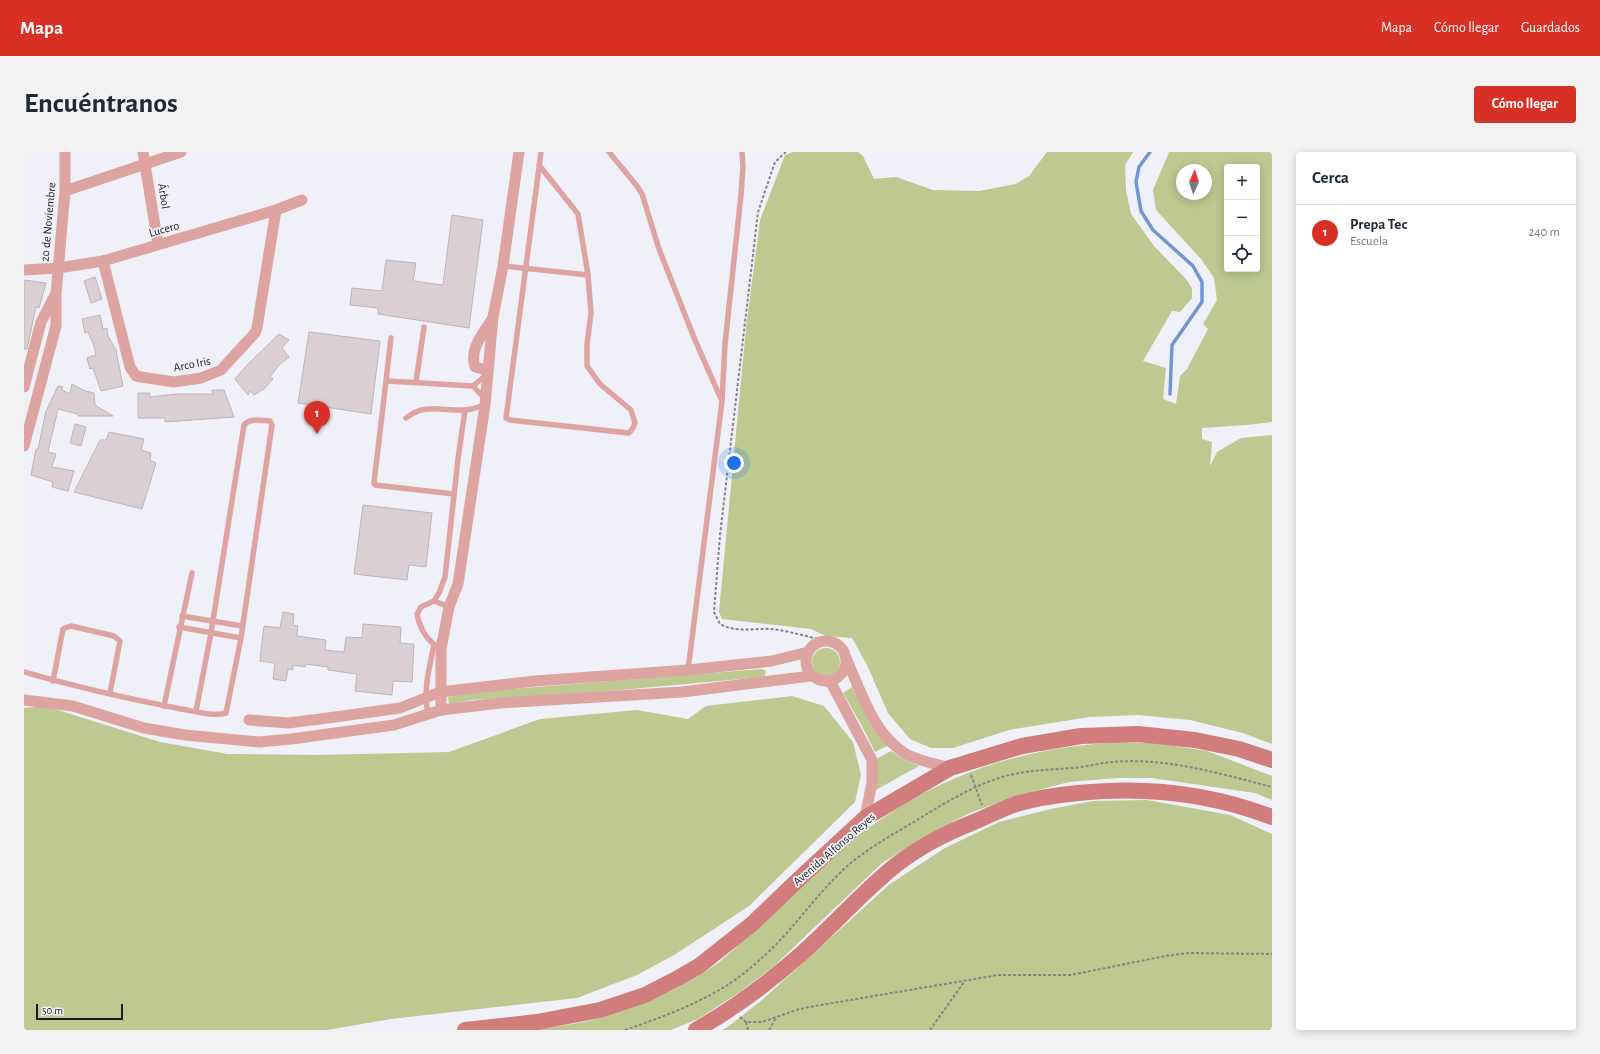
<!DOCTYPE html>
<html lang="es">
<head>
<meta charset="utf-8">
<style>
  body { margin:0; font-family:"Alegreya Sans",sans-serif; background:#f2f2f3; color:#1f2937 }
  .controls { position:absolute; right:12px; top:12px; display:grid; overflow:hidden; border-radius:4px; box-shadow:0 2px 10px #0003 }
  .controls button { width:36px; height:36px; display:grid; place-items:center; padding:0; border:0; border-bottom:1px solid #e0e1e3; background:#fff; color:#1f2937; font:20px sans-serif }
  .compass { position:absolute; left:1152px; top:12px; width:36px; height:36px; border-radius:50%; background:#fff; box-shadow:0 2px 10px #0003; rotate:4deg }
  .scale { position:absolute; left:12px; bottom:10px; width:87px; box-sizing:border-box; padding-left:4px; border:2px solid #191a1c; border-top:0; font-size:11px; line-height:14px; white-space:nowrap; color:#191a1c; -webkit-text-stroke:3px #eff0f8; paint-order:stroke }
  .you { position:absolute; left:710px; top:311px; width:14px; height:14px; margin:-10px; border:3px solid #fff; border-radius:50%; background:#1a73e8; box-shadow:0 0 0 6px #1a73e833 }
  .badge { display:grid; place-items:center; width:26px; height:26px; border-radius:50%; background:#d93025; color:#fff; font-size:13px; font-weight:700 }
  .pin { position:absolute; translate:-50% -33px; filter:drop-shadow(0 1px 2px #0008) }
  .pin::after { content:''; position:absolute; top:21px; width:14px; height:12px; background:inherit; clip-path:polygon(0 0,100% 0,50% 100%) }
  .list { margin:0; padding:0; list-style:none }
  h2 { display:flex; justify-content:space-between; align-items:center; height:52px; margin:0; padding:0 16px; font-size:17px }
  h2 small { font-size:13px; font-weight:400; color:#747a83 }
  .list li { display:grid; grid-template-columns:26px 1fr auto; gap:12px; align-items:center; box-sizing:border-box; height:56px; padding:0 16px; border-top:1px solid #e0e1e3 }
  .list b { display:block; font-size:15px; white-space:nowrap }
  .list p { margin:0; font-size:13px; white-space:nowrap; color:#747a83 }
  .list em { font-size:13px; font-style:normal; color:#747a83 }
  .icon { flex:none; width:22px; height:22px; fill:none; stroke:currentColor; stroke-width:2; stroke-linecap:round; stroke-linejoin:round }
  .map { position:relative; flex:none; width:1248px; height:878px; overflow:hidden; border-radius:4px }
  header { display:flex; align-items:center; gap:24px; box-sizing:border-box; height:56px; padding:0 20px; background:#d93025; color:#fff }
  header strong { font-size:19px }
  nav { display:flex; gap:22px; margin-inline-start:auto; font-size:14px }
  .intro { display:flex; align-items:center; justify-content:space-between; box-sizing:border-box; height:96px; padding:0 24px }
  h1 { margin:0; font-size:28px }
  .button { padding:10px 18px; border-radius:4px; background:#d93025; color:#fff; font-size:14px; font-weight:700 }
  main { display:flex; gap:24px; padding:0 24px }
  aside { flex:1; background:#fff; border-radius:4px; box-shadow:0 2px 10px #0003 }
  .map>svg:first-child { display:block }
  .green { fill:#bdc990; fill-rule:evenodd }
  .lines { fill:none; stroke-linecap:round; stroke-linejoin:round }
  .stream { stroke:#7396cf; stroke-width:3.5 }
  .building { fill:#dad0d3; stroke:#beb5b8 }
  .path { stroke:#84858a; stroke-width:2; stroke-dasharray:3 2; stroke-linecap:butt }
  .lane { stroke:#dea4a2; stroke-width:5.5 }
  .street { stroke:#dea4a2; stroke-width:11 }
  .secondary { stroke:#d17d7b; stroke-width:16 }
  .labels { text-anchor:middle; stroke-width:3.5; stroke-linejoin:round; paint-order:stroke }
  .street-label { font-size:12px; fill:#191a1c; stroke:#eff0f8 }
</style>
</head>
<body>
<header>
<strong>Mapa</strong>
<nav><a>Mapa</a><a>Cómo llegar</a><a>Guardados</a></nav>
</header>
<div class="intro"><h1>Encuéntranos</h1><a class="button">Cómo llegar</a></div>
<main>
<div class="map">
<svg width="1248" height="878" viewBox="0 0 1248 878">
  <rect width="100%" height="100%" fill="#eff0f8"/>
  <g class="green">
    <path d="M769 0H834L839 4 850 27 872 25 909 38 955 39 992 32 1005 24 1023 0H1109L1101 13 1102 38 1107 62 1130 94 1162 127 1168 136V146L1156 160 1148 159 1119 209 1142 216 1139 247 1152 252 1156 224 1163 217 1184 177 1179 172 1193 148 1190 126 1177 107 1132 58 1129 38 1145 0H1248V270L1222 273 1178 276V287L1188 290 1186 314 1193 300 1217 286 1248 283V592L1219 581 1166 568 1115 563 1065 565 985 578 929 596H907L886 587 864 561 843 513 828 486 802 484 787 477 698 467 695 460 722 176 736 68 761 3ZM1203 15H1233V117H1203ZM1158 18H1182V42H1158Z"/>
    <circle cx="802" cy="510" r="14"/>
    <path d="M738 517 742 519 741 524 739 525 585 539 448 548 425 552 424 545 450 540Z"/>
    <path d="M828 535 846 572 863 594 851 600 838 574 819 541Z"/>
    <path d="M768 544 800 554 829 590 837 623 831 650 725 754 650 803 613 823 553 846 367 867 303 878H0V556L21 554 136 590 204 602 294 603 425 600 516 567 613 558 664 567 682 554Z"/>
    <path d="M1098 590 1133 591 1183 599 1248 624V648L1231 641 1128 626H1093L1045 630 995 643 946 661 894 688 857 712 750 814 716 840 674 867 647 878H508C527 875 548 873 568 868 612 856 657 837 694 811 707 801 719 788 732 777 765 747 797 715 832 685 840 678 850 672 859 666 933 615 1010 595 1098 590Z"/>
    <path d="M867 599 881 608 895 614 850 639 852 607Z"/>
    <path d="M1123 648 1206 663 1248 682V878H698L705 874 738 848 866 732 921 696 975 670 1027 657 1069 649Z"/>
  </g>
  <g class="lines">
    <path class="stream" d="M1126 0 1115 15 1112 30 1117 59 1129 78 1169 114 1178 130V150L1148 193 1146 242"/>
  </g>
  <g class="building">
    <path d="M428 63 459 68 445 176 354 162V156L326 153 328 136 358 139 362 108 392 111 389 129 419 133Z"/>
    <path d="M71 125 78 147 67 151 60 129Z"/>
    <path d="M0 128 22 131 15 156 12 155 3 197H0Z"/>
    <path d="M76 163 79 177 83 176 84 184 92 198 99 234 77 239 69 216 66 217 63 206 72 203 70 194 64 180 61 181 58 167Z"/>
    <path d="M285 180 356 189 347 262 274 251Z"/>
    <path d="M255 182 265 188 258 196 265 205 255 213 246 225 249 227 240 237 230 243 226 239 224 243 211 227 223 213Z"/>
    <path d="M48 232 61 239 70 241 71 253 89 264H54V262L34 257 24 300 32 302 28 315 50 319 44 339 28 335 29 330 7 323 12 297H14L22 259 34 234 39 235 38 238 46 242Z"/>
    <path d="M188 238H200L210 265 141 270V266H114V241H126V245L153 242H189Z"/>
    <path d="M51 272 62 275 57 294 46 291Z"/>
    <path d="M85 280 120 287 117 298 127 301 126 308 132 311 118 357 50 340 76 288H82Z"/>
    <path d="M339 353 408 361 402 415 385 413 383 428 330 422Z"/>
    <path d="M259 460 270 462 269 473 274 474 273 484 302 488 301 498 320 500 322 485 338 486 339 472 377 475 376 491 390 492 388 530 369 529 368 543 331 539 333 522 304 518V515L282 512 281 515 269 513V518L264 517 262 529 249 527 251 511 236 509 238 489 240 474 256 476Z"/>
  </g>
  <g class="lines">
    <g class="path">
      <path d="M762 0 751 10 734 60 696 383 690 460 696 472C712 481 730 476 747 477 766 479 784 485 802 489"/>
      <path d="M947 623 958 653"/>
      <path d="M716 865 722 870H738L772 858 785 855 974 823H1047L1141 804 1164 801 1248 802"/>
      <path d="M722 870 724 878"/>
      <path d="M601 878C636 866 671 853 702 834 715 826 729 814 740 804 769 778 791 744 820 717 842 697 868 683 893 668 919 652 947 635 975 626 1000 618 1023 618 1048 616 1062 615 1075 611 1088 610 1142 605 1197 622 1248 635"/>
      <path d="M745 878 752 866"/>
      <path d="M906 878 940 830"/>
    </g>
    <g class="lane">
      <path d="M585 0 613 34 618 42 635 97 671 188 697 247"/>
      <path d="M515 13 554 62 564 123 567 161 563 193V214L576 232 607 258 611 271 609 276 605 281 486 268 482 266 517 0"/>
      <path d="M479 114 564 123"/>
      <path d="M367 186 350 331 351 333 430 342"/>
      <path d="M363 229 449 234 462 223"/>
      <path d="M392 230 400 175"/>
      <path d="M449 234 461 247"/>
      <path d="M382 266C400 251 418 259 440 258 447 258 454 255 461 253"/>
      <path d="M410 449 415 441 421 425 434 307 441 258"/>
      <path d="M158 464 218 474"/>
      <path d="M155 475 217 486"/>
      <path d="M417 497C404 490 396 477 393 462L397 455 410 449 425 455"/>
      <path d="M664 518 698 249 701 192 717 43 719 14 718 0"/>
      <path d="M0 520C52 535 105 547 157 557 171 559 189 565 202 561L217 486 248 273 246 269C238 269 226 265 220 273L187 481 172 559"/>
      <path d="M29 529 39 477 47 474 90 484 96 489 86 541"/>
      <path d="M140 554 168 421"/>
      <path d="M404 562C399 537 405 518 410 493"/>
    </g>
    <g class="street">
      <path d="M119 0 134 92"/>
      <path d="M41 39 157 0"/>
      <path d="M79 109 106 215 112 224 117 225 150 230 177 226 197 218 231 181 233 176 252 58"/>
      <path d="M0 118 34 116 79 109 252 58 278 48"/>
      <path d="M463 218 451 215C445 197 459 182 468 167"/>
      <path d="M0 235 17 170 31 143"/>
      <path d="M0 294 32 174V142L41 39V0"/>
      <circle cx="802" cy="509" r="20"/>
      <path d="M822 506C837 539 849 582 882 602 894 609 912 612 926 616"/>
      <path d="M806 529 848 608V630L841 666"/>
      <path d="M0 548 49 554 120 576 161 583 235 590 267 587 370 573 417 558 476 551 658 540 787 524"/>
      <path d="M417 558V497L425 455 434 432 461 253 469 165 479 114 495 0"/>
      <path d="M225 568 264 571 304 566 376 556 416 540 511 529 664 518 748 509 784 500"/>
    </g>
    <g class="secondary">
      <path d="M441 878 513 870 576 858 621 843 654 826 675 814 728 772 775 727 841 666 926 616 998 594 1057 584 1114 582 1171 588 1215 597 1248 608"/>
      <path d="M672 878C709 857 744 831 776 803 809 774 838 740 872 713 896 694 922 681 950 670 964 664 978 657 992 652 1012 646 1034 643 1054 641 1121 634 1185 641 1248 665"/>
    </g>
  </g>
  <g class="labels">
    <g class="street-label">
      <text transform="translate(140 44) rotate(81)" y="4">Árbol</text>
      <text transform="translate(24 70) rotate(-85)" y="4">20 de Noviembre</text>
      <text transform="translate(140 77) rotate(-16)" y="4">Lucero</text>
      <text transform="translate(168 212) rotate(-11)" y="4">Arco Iris</text>
      <text transform="translate(810 697) rotate(-41)" y="4">Avenida Alfonso Reyes</text>
    </g>
  </g>
</svg>
<div class="controls">
<button>+</button>
<button>−</button>
<button><svg class="icon" aria-label="locate" viewBox="0 0 24 24"><circle cx="12" cy="12" r="6"/><path d="M12 2v4M12 18v4M2 12h4M18 12h4"/></svg></button>
</div>
<svg class="compass" viewBox="-18 -18 36 36"><path d="M0-13l5 13h-10z" fill="#e53935"/><path d="M0 13l5-13h-10z" fill="#747a83"/></svg>
<div class="scale">50 m</div>
<div class="you"></div>
<div class="pin badge" style="left:293px;top:282px">1</div>
</div>
<aside>
<h2>Cerca<small></small></h2>
<ul class="list">
<li><span class="badge">1</span><div><b>Prepa Tec</b><p>Escuela</p></div><em>240 m</em></li>
</ul>
</aside>
</main>
</body>
</html>
